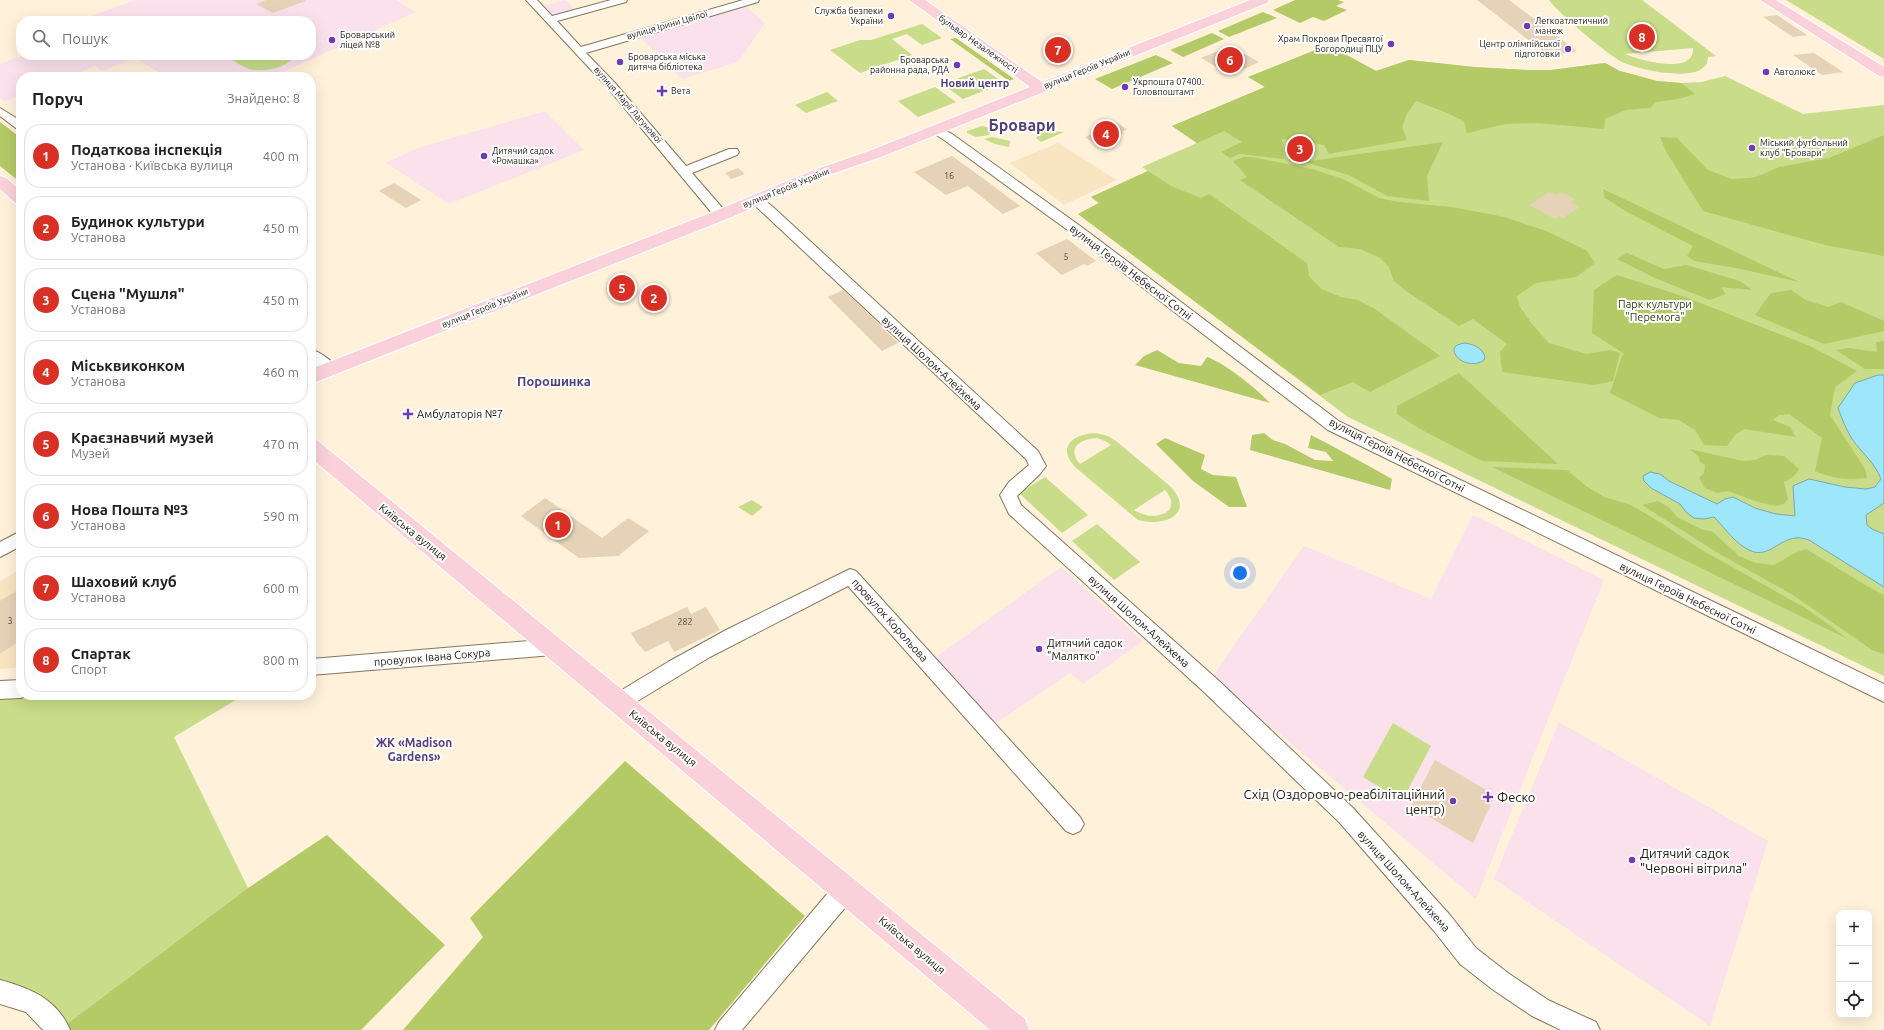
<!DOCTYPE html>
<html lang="uk">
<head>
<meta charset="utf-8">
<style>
  body { margin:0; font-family:Ubuntu,sans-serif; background:#f2f2f2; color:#222 }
  .controls { position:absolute; right:12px; bottom:12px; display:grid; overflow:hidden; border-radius:8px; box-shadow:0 4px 16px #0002 }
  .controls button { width:36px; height:36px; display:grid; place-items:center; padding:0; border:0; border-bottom:1px solid #e0e0e0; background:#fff; color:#222; font:20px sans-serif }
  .you { position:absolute; left:1240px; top:573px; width:14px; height:14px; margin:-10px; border:3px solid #fff; border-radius:50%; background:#1a73e8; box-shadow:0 0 0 6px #1a73e833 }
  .badge { display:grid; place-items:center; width:26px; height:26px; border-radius:50%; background:#d93025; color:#fff; font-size:13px; font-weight:700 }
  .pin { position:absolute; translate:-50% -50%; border:2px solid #fff; box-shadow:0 1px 4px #0006 }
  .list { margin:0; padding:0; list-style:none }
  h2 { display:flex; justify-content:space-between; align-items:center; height:52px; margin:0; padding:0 16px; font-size:17px }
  h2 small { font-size:13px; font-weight:400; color:#767676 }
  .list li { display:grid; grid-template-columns:26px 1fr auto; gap:12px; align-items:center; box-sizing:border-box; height:64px; margin:0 8px 8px; padding:0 8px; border:1px solid #e0e0e0; border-radius:16px }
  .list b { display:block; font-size:15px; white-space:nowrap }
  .list p { margin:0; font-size:13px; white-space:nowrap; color:#767676 }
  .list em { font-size:13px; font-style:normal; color:#767676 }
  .icon { flex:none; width:22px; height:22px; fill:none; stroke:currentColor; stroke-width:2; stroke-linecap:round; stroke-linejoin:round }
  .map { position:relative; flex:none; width:1884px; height:1030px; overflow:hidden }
  .search { position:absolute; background:#fff; box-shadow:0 4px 16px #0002; left:16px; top:16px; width:300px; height:44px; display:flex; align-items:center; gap:10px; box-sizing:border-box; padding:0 14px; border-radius:16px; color:#767676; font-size:15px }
  .panel { position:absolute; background:#fff; box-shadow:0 4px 16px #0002; left:16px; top:72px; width:300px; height:628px; border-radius:16px }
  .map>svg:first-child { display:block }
  .built { fill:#fae5c2 }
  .education { fill:#fae1eb }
  .green { fill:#c8dc89; fill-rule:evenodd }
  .forest { fill:#b3ca67 }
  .water { fill:#9ee6fa; stroke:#78a8b3 }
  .building { fill:#e5d2b7 }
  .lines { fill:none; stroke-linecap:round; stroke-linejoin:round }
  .minor-casing { stroke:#85765c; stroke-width:2 }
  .major-casing { stroke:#fff; stroke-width:2 }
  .minor { fill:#fff; fill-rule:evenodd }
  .major { fill:#fad1da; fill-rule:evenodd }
  .poi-dot { fill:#6f3bb3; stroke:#fff; stroke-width:1.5 }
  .labels { text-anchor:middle; stroke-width:4; stroke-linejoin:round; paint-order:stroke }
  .far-poi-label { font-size:9px; fill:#1e180e; stroke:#fff; text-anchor:start }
  .far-street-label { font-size:9px; fill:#1e180e; stroke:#fff }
  .number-label { font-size:9px; fill:#504638 }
  .far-quarter-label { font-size:11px; font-weight:bold; fill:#553f7b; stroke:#fff }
  .street-label { font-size:11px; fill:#1e180e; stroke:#fff }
  .park-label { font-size:11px; fill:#353e15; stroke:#fff }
  .poi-label { font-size:11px; fill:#1e180e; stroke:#fff; text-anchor:start }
  .neighbourhood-label { font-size:12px; font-weight:bold; fill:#553f7b; stroke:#fff }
  .quarter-label { font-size:13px; font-weight:bold; fill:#553f7b; stroke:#fff }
  .near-poi-label { font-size:13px; fill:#1e180e; stroke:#fff; text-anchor:start }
  .far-town-label { font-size:16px; font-weight:bold; fill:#553f7b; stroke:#fff }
</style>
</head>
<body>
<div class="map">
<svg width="1884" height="1030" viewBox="0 0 1884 1030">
  <rect width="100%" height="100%" fill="#fff1da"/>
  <g class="built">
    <path d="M1058 143 1117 180 1064 205 1010 163Z"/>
    <path d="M21 569V663L14 668 0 669V581Z"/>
  </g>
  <g class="education">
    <path d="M136 0H396L416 12 272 77H167L135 58 102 71 95 66 68 77H21V95L5 101 0 98V64L24 55H311V21H76Z"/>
    <path d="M566 0 576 11 551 18 541 6Z"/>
    <path d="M743 4 765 23 738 62 682 79 638 35Z"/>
    <path d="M545 111 584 150 449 204 386 163 418 148Z"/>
    <path d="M1473 515 1604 580 1476 899 1212 677 1304 546 1431 599Z"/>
    <path d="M1061 567 1143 641 1083 684 1070 673 995 724 936 657Z"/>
    <path d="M1559 722 1768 841 1710 1026 1494 879Z"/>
  </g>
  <g class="green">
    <path d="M1549 0H1642L1716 56 1708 57 1707 64C1704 67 1701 70 1698 71 1679 78 1640 70 1622 62 1608 55 1557 12 1549 0ZM1693 48C1695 76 1639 60 1625 54Z"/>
    <path d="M1786 0H1884V59Z"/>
    <path d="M922 24 942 38 922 45 907 34 892 39 912 55 860 73 830 50 860 40H871Z"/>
    <path d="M1328 45 1376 71 1409 60 1474 67 1527 70H1551L1605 63 1620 71 1657 81 1681 83 1702 82 1725 76 1803 114 1884 105V676L1348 417 1078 214 1099 203 1091 197 1148 171 1142 167 1197 143 1172 126 1265 87 1248 77Z"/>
    <path d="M224 55H296C287 68 264 73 249 69 240 66 232 59 224 55Z"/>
    <path d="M984 69 1004 83 963 99 942 84Z"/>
    <path d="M935 87 956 102 918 117 898 101Z"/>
    <path d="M827 92 838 101 806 113 795 105Z"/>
    <path d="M982 126 991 128 989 135 976 137 967 133V131Z"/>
    <path d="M1042 130 1064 132 1041 142 1036 138Z"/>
    <path d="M992 137 1010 141 1009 147 995 144 984 139Z"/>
    <path d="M1096 433 1108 436 1116 441 1171 487C1196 515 1163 527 1138 520L1075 467C1056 446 1074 434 1096 433ZM1097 438 1105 441 1111 445 1080 464C1066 448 1080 439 1097 438ZM1165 490C1185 513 1153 523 1134 510Z"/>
    <path d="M1045 477 1088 515 1062 533 1019 493Z"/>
    <path d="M752 500 763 507 752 516 738 507Z"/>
    <path d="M1097 524 1140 562 1114 580 1072 541Z"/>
    <path d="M0 690 21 695H244L174 737 248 888 59 1030 0 992Z"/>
    <path d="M1393 723 1431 746 1402 801 1363 777Z"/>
  </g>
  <g class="forest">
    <path d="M1295 0H1338L1344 2 1336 6 1347 10 1324 21 1313 17 1300 23 1273 10Z"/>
    <path d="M1263 12 1277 18 1229 37 1218 31Z"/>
    <path d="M1212 33 1224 39 1183 57 1170 50Z"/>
    <path d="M956 38 1014 79 1009 81 950 39Z"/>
    <path d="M1328 45 1376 71 1409 60 1474 67 1527 70H1551L1605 63 1620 71 1657 81 1681 83 1695 94 1678 99 1656 102 1650 108 1626 110 1605 119 1604 129 1537 123 1505 124 1467 133 1464 121 1445 112 1416 101 1407 114 1402 127 1407 140 1329 154 1324 145 1299 140 1282 139 1284 159 1239 154 1230 158 1221 152 1242 142 1224 131 1197 143 1172 126 1265 87 1248 77Z"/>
    <path d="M1156 55 1173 63 1112 89 1095 79Z"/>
    <path d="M0 122 21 138V183L0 166Z"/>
    <path d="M1884 135V256L1825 245 1703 211 1667 153 1660 137 1677 138 1708 170 1731 179 1751 178 1761 175 1779 167 1829 158Z"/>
    <path d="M1443 142 1427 176 1429 201 1387 196 1349 175 1304 162Z"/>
    <path d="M1243 157H1252L1312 169 1343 179 1379 198 1399 202 1452 207 1504 217 1546 231 1586 250 1595 263 1576 277 1536 283 1517 296 1520 307 1532 324 1549 343 1586 354 1610 350 1620 353 1613 381 1594 385 1502 372 1500 352 1507 344 1473 319 1459 326 1406 291 1394 281 1389 267 1380 258 1360 249 1339 247 1240 180 1247 177 1233 161Z"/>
    <path d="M1148 171 1171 186 1201 198 1209 194 1307 263 1309 276 1321 289 1341 297 1358 300 1375 309 1440 356 1370 392 1353 382 1320 395 1078 214 1099 203 1091 197Z"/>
    <path d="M1603 189 1799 282 1736 268 1694 261 1687 256 1693 246 1629 213 1605 198Z"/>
    <path d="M1627 253 1664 269 1686 265 1740 281 1752 290 1721 287 1726 294 1710 300 1657 279 1617 259Z"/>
    <path d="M1617 275 1685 297 1810 346 1857 371 1835 387 1830 415 1865 469 1867 478C1846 480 1834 479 1815 471L1822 438 1789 414 1779 415 1773 420 1790 427 1796 437 1744 429 1735 435 1727 446 1704 445 1695 430 1679 420 1659 418 1610 393 1623 353 1592 333 1594 290Z"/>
    <path d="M1791 290 1806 300 1828 307 1841 302 1884 321V331L1824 344 1755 315 1771 293Z"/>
    <path d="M1884 341V369H1865L1836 350 1848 348 1877 352 1876 342Z"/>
    <path d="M1157 350 1179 363 1201 366 1207 357C1225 363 1257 389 1270 403L1135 365 1144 356Z"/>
    <path d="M1459 373 1558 464 1482 461 1420 429 1397 414V406Z"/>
    <path d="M1264 433 1273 440 1285 444 1315 460 1333 461 1326 452 1308 448 1311 435C1339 449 1365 464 1392 479L1390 490 1250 450 1252 435Z"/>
    <path d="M1165 438 1205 455 1201 469 1213 475 1236 477 1247 507H1229L1193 481 1156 444Z"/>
    <path d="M1689 449 1743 461 1755 460 1766 455 1784 456 1799 469 1793 477 1784 482 1788 499 1784 504 1776 506 1758 502 1728 491 1718 493 1705 488 1699 478 1704 473 1705 465 1700 462 1698 456Z"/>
    <path d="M1492 467 1567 470 1586 486 1604 497 1631 505 1663 524 1700 549 1807 609 1848 639Z"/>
    <path d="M1658 501 1669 508 1677 517 1701 529 1713 532 1739 556 1756 563 1774 565 1795 553 1806 549 1867 586 1884 595V654L1872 650 1793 595 1718 553 1642 505Z"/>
    <path d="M625 761 805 916 709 1030H403L483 937 470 918Z"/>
    <path d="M327 835 445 945 361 1030H59L248 888Z"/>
  </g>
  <g class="water">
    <path d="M1464 343C1473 344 1481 347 1485 356L1484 360C1475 368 1453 362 1454 348L1457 345Z"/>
    <path d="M1878 375H1884V503L1866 515 1867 525 1872 529 1884 534V587L1809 540C1805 539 1800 537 1796 538 1778 539 1767 561 1747 549 1734 542 1725 528 1714 517L1704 519 1694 518 1686 512 1680 504 1651 488 1644 481 1643 476 1650 472 1660 474 1669 481 1717 504 1725 499 1733 497 1755 508 1776 514 1795 516 1793 486 1809 479 1845 487 1866 489 1875 487 1881 479C1875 463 1862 453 1852 439 1846 429 1842 419 1838 408L1855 383Z"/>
  </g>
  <g class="building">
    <path d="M266 0H305V1L273 13 256 4Z"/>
    <path d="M1477 0H1509L1577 51 1549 56Z"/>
    <path d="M1777 15 1807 35 1793 37 1763 17Z"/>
    <path d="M1230 46 1259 62 1231 75 1201 58Z"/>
    <path d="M1814 53 1843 72 1822 75 1793 55Z"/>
    <path d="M1117 123 1127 129 1122 132 1124 133 1095 144 1085 137Z"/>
    <path d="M952 156 984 179 1020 206 1003 214 968 186 946 195 914 172Z"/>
    <path d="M738 168 745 174 731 179 725 173Z"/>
    <path d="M394 183 421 200 406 208 379 191Z"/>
    <path d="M1549 192 1556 195 1561 192 1575 199 1570 202 1580 207 1563 218 1560 216 1555 219 1529 205Z"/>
    <path d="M1067 239 1096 261 1087 266 1084 264 1062 275 1036 253Z"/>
    <path d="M843 290 852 298 898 343 882 351 828 297Z"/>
    <path d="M545 498 602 538 628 518 649 531 618 556 579 558 521 516Z"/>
    <path d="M21 588V640L0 654V601Z"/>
    <path d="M687 607 691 614 706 607 720 630 674 652 668 641 645 652 637 643 631 633Z"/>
    <path d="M1435 760 1495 795 1473 843 1411 806Z"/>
  </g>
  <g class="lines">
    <g class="minor-casing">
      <g id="minor">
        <path d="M526 0H537L552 16 611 0H627L626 2 557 21 581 47 743 0H759L758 2 586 53 615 83 686 166 729 149H737L739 152 737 155 692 173 726 212 728 215 726 218H716L607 87Z"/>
        <path d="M0 108 21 121V130L17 129 0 116Z"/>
        <path d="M935 126 952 134 1083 228 1340 422 1884 684V702L1328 430 1073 234 944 140 929 130Z"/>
        <path d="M755 196 760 197 773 207 1038 451 1046 466 1040 474 1017 496 1021 505 1218 680 1353 808 1450 915 1476 948 1508 973 1548 1000 1596 1022 1600 1030H1561L1532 1016 1492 989 1460 964 1434 931 1339 822 1204 692 1009 514 1000 495 1009 482 1029 465 1026 459 763 213 749 200 750 197Z"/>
        <path d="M311 349C320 352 334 362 339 370L336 374C326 377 319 368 311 362Z"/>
        <path d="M21 531V546L0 557V542Z"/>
        <path d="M850 569 856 571 1080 817 1084 824 1080 831 1073 834 1066 831 848 586 710 657 626 708 619 711 612 708 609 702 612 696 668 662 726 630Z"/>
        <path d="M553 639 560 641 562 647 560 653 553 655 311 675V659Z"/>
        <path d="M21 680V695H28L21 698 0 699V681Z"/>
        <path d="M846 878 854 881 857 889 854 897 742 1030H715L719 1022 838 881Z"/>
        <path d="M0 980C30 988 57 999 70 1030H43L26 1012 0 1004Z"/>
      </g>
    </g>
    <g class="major-casing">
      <g id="major">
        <path d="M909 0H925L1042 82 1250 0H1269L1267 3 881 157 826 176 727 219 311 384V369L715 211 814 170 869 151 1030 87Z"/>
        <path d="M1760 0H1776L1884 67V77L1879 76Z"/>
        <path d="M0 176 6 178 21 191V204L15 203 0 189Z"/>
        <path d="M311 438 318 441 1025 1019 1029 1030H990L311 458Z"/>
      </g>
    </g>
    <use href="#minor" class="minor"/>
    <use href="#major" class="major"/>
  </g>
  <g class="poi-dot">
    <circle cx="891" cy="16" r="4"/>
    <circle cx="1527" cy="26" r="4"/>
    <circle cx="332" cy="40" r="4"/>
    <circle cx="1391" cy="44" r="4"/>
    <circle cx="1568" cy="49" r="4"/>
    <circle cx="620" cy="62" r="4"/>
    <circle cx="957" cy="65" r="4"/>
    <circle cx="1766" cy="72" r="4"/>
    <circle cx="1125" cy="87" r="4"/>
    <path d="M660 85h4v4h4v4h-4v4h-4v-4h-4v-4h4z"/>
    <circle cx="1752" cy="148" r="4"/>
    <circle cx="484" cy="156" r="4"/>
    <path d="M406 408h4v4h4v4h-4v4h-4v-4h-4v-4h4z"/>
    <circle cx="1039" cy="649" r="4"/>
    <path d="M1486 791h4v4h4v4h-4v4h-4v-4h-4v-4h4z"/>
    <circle cx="1453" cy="801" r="4"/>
    <circle cx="1632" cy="860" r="4"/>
  </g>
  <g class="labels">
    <g class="far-poi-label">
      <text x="883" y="14" text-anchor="end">Служба безпеки<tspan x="883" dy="10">України</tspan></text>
      <text x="1535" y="24">Легкоатлетичний<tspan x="1535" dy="10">манеж</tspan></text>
      <text x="340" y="38">Броварський<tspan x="340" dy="10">ліцей №8</tspan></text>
      <text x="1383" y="42" text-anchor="end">Храм Покрови Пресвятої<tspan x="1383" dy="10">Богородиці ПЦУ</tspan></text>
      <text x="1560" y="47" text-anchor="end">Центр олімпійської<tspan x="1560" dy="10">підготовки</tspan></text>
      <text x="628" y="60">Броварська міська<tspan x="628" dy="10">дитяча бібліотека</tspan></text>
      <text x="949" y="63" text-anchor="end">Броварська<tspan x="949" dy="10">районна рада, РДА</tspan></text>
      <text x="1774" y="75">Автолюкс</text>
      <text x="1133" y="85">Укрпошта 07400.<tspan x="1133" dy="10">Головпоштамт</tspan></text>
      <text x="671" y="94">Вета</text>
      <text x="1760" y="146">Міський футбольний<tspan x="1760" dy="10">клуб "Бровари"</tspan></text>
      <text x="492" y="154">Дитячий садок<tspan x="492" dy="10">«Ромашка»</tspan></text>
    </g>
    <g class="far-street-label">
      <text transform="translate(667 25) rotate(-16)" y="3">вулиця Ірини Цвілої</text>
      <text transform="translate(978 44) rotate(35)" y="3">бульвар Незалежності</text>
      <text transform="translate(1087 69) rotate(-22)" y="3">вулиця Героїв України</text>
      <text transform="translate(628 105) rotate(49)" y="3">вулиця Марії Лагунової</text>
      <text transform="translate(786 188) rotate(-22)" y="3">вулиця Героїв України</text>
      <text transform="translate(485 308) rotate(-22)" y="3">вулиця Героїв України</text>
    </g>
    <g class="number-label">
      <text x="949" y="179">16</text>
      <text x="1066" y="260">5</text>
      <text x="10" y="624">3</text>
      <text x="685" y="625">282</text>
    </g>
    <g class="far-quarter-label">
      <text x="975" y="87">Новий центр</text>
    </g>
    <g class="street-label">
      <text transform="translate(1131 272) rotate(37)" y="4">вулиця Героїв Небесної Сотні</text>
      <text transform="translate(932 363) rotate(43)" y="4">вулиця Шолом-Алейхема</text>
      <text transform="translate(1397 455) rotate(27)" y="4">вулиця Героїв Небесної Сотні</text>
      <text transform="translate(413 532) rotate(39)" y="4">Київська вулиця</text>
      <text transform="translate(1688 598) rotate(26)" y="4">вулиця Героїв Небесної Сотні</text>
      <text transform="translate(890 620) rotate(48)" y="4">провулок Корольова</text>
      <text transform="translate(1139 621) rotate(42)" y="4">вулиця Шолом-Алейхема</text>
      <text transform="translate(432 657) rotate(-5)" y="4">провулок Івана Сокура</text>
      <text transform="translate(663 738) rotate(39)" y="4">Київська вулиця</text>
      <text transform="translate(1404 881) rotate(48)" y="4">вулиця Шолом-Алейхема</text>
      <text transform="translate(912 945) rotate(40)" y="4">Київська вулиця</text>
    </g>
    <g class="park-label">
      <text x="1655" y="308">Парк культури<tspan x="1655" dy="13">"Перемога"</tspan></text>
    </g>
    <g class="poi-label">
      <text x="417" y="418">Амбулаторія №7</text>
      <text x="1047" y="647">Дитячий садок<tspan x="1047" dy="13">"Малятко"</tspan></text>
    </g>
    <g class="neighbourhood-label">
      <text x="414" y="747">ЖК «Madison<tspan x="414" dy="14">Gardens»</tspan></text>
    </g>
    <g class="quarter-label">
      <text x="554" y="386">Порошинка</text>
    </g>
    <g class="near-poi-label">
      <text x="1445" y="799" text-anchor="end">Схід (Оздоровчо-реабілітаційний<tspan x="1445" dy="15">центр)</tspan></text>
      <text x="1497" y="802">Феско</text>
      <text x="1640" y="858">Дитячий садок<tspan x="1640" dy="15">"Червоні вітрила"</tspan></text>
    </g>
    <g class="far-town-label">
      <text x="1022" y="131">Бровари</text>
    </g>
  </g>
</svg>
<div class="controls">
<button>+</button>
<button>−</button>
<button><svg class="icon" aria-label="locate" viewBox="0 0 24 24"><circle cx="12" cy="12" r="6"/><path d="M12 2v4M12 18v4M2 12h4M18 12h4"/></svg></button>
</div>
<div class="you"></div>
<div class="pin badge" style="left:558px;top:525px">1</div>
<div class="pin badge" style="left:654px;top:298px">2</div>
<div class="pin badge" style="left:1300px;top:149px">3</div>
<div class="pin badge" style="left:1106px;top:134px">4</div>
<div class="pin badge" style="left:622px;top:288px">5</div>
<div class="pin badge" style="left:1230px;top:60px">6</div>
<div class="pin badge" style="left:1058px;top:50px">7</div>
<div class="pin badge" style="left:1642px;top:37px">8</div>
<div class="search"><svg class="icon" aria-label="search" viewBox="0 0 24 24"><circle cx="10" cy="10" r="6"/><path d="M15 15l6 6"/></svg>Пошук</div>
<section class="panel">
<h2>Поруч<small>Знайдено: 8</small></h2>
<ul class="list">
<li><span class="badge">1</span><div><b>Податкова інспекція</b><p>Установа · Київська вулиця</p></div><em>400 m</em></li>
<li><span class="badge">2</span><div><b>Будинок культури</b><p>Установа</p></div><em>450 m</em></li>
<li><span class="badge">3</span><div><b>Сцена &quot;Мушля&quot;</b><p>Установа</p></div><em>450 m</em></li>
<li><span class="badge">4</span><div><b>Міськвиконком</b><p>Установа</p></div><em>460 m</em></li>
<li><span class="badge">5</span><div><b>Краєзнавчий музей</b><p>Музей</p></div><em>470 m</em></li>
<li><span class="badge">6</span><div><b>Нова Пошта №3</b><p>Установа</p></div><em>590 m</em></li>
<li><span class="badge">7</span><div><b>Шаховий клуб</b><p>Установа</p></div><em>600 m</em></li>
<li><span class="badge">8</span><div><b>Спартак</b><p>Спорт</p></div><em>800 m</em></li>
</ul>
</section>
</div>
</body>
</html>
